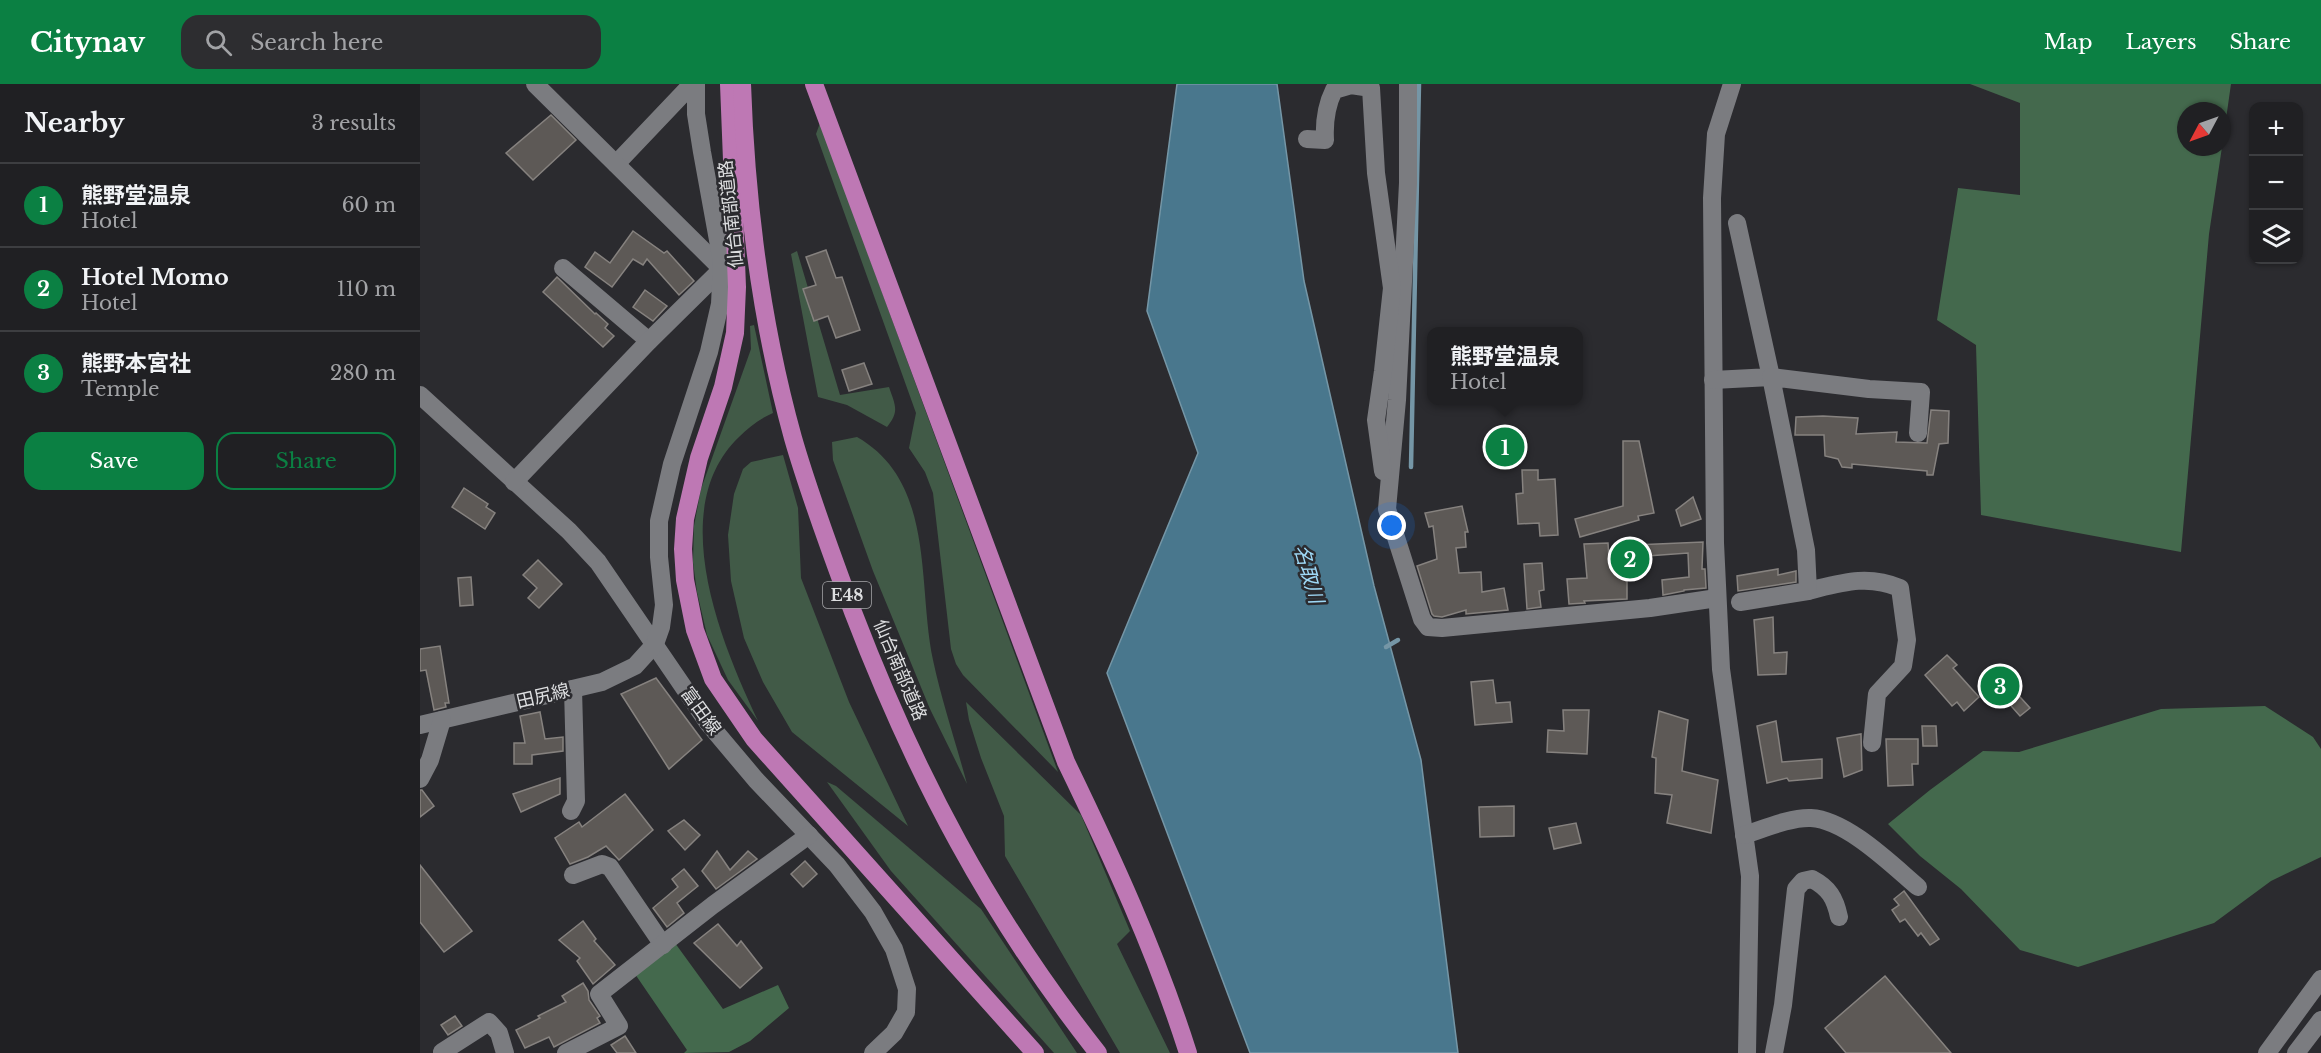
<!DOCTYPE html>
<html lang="en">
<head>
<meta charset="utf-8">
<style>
  body { margin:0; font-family:"Libre Baskerville","Noto Sans JP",serif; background:#2d2d30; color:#f1f3f6 }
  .controls { position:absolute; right:18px; top:18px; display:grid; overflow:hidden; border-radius:12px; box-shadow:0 2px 4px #0004 }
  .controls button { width:54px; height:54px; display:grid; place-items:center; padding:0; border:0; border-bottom:2px solid #3d3e41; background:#202023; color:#f1f3f6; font:30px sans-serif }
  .compass { position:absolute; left:1757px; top:18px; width:54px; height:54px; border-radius:50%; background:#202023; box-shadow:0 2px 4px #0004; rotate:229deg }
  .you { position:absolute; left:972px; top:442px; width:21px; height:21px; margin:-15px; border:4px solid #fff; border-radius:50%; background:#1a73e8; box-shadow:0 0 0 9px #1a73e833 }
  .badge { display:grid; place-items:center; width:39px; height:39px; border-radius:50%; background:#0b8043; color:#fff; font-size:20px; font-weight:700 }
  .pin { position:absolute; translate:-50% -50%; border:3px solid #fff; box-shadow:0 2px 6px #0006 }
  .popup { position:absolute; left:1007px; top:243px; width:156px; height:78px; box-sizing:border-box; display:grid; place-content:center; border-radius:12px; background:#202023; filter:drop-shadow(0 2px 4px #0005); font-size:20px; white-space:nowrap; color:#a2a3a6 }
  .popup b { font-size:22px; color:#f1f3f6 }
  .popup::after { content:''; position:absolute; left:50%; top:100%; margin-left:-12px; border:12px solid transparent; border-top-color:#202023 }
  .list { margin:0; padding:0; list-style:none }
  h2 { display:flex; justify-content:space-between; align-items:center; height:78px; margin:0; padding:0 24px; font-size:26px }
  h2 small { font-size:20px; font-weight:400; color:#a2a3a6 }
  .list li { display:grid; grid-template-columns:39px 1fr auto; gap:18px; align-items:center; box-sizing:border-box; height:84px; padding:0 24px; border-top:2px solid #3d3e41 }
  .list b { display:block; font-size:22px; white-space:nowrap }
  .list p { margin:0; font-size:20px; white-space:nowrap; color:#a2a3a6 }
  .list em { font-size:20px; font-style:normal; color:#a2a3a6 }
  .actions { display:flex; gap:12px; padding:18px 24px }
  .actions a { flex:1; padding:14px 0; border:2px solid #0b8043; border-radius:18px; text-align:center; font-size:21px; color:#0b8043 }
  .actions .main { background:#0b8043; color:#fff }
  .icon { flex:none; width:33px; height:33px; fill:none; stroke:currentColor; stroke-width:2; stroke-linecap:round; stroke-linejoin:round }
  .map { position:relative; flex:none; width:1901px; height:969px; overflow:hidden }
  header { display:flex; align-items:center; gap:36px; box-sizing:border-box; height:84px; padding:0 30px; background:#0b8043; color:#fff }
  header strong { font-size:28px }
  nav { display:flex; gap:33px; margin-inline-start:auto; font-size:21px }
  .search { width:420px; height:54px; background:#2d2d30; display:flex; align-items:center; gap:15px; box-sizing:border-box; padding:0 21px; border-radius:18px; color:#a2a3a6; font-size:22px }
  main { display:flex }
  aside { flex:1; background:#202023 }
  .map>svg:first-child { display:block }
  .green { fill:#415a47 }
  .forest { fill:#44694d }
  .water { fill:#49778d; stroke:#7596a6; stroke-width:1.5 }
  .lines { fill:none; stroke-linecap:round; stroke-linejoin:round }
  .stream { stroke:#7596a6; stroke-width:4.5 }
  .building { fill:#5d5956; stroke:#86827f; stroke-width:1.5 }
  .minor { stroke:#7b7c80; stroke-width:18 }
  .highway { stroke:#be78b4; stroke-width:18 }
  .labels { text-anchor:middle; stroke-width:5; stroke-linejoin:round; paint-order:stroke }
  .shield { fill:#2b2b2f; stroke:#a8a8ab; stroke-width:1.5 }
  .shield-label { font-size:16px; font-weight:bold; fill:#dddee0 }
  .street-label { font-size:18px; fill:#dddee0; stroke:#2b2b2f }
  .water-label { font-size:20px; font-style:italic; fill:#9ed8f6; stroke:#2b2b2f }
</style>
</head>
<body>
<header>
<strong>Citynav</strong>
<div class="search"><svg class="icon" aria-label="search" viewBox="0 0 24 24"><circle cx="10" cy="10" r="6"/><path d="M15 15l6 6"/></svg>Search here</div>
<nav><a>Map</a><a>Layers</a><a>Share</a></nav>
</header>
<main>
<aside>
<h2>Nearby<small>3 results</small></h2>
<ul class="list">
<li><span class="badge">1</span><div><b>熊野堂温泉</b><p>Hotel</p></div><em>60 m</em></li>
<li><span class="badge">2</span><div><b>Hotel Momo</b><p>Hotel</p></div><em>110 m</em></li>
<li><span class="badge">3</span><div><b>熊野本宮社</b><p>Temple</p></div><em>280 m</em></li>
</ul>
<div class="actions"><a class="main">Save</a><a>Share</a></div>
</aside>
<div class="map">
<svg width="1901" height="969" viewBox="0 0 1901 969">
  <rect width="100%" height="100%" fill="#2b2b2f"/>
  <g class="green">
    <path d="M400 39 638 688 543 591 536 580 531 565 513 409 505 388 489 364 496 329 396 50Z"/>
    <path d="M377 167 420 311 469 303C475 321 480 327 467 343L427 321 398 313 371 170Z"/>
    <path d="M334 241 353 329C339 335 329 343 319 353 245 424 301 559 338 637L308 596 287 551 277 508 273 478 274 442 281 405 331 265 330 242Z"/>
    <path d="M437 353C516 398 497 500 513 576 522 618 536 659 547 700L510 625 453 487 413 376 412 358Z"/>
    <path d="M363 371 378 424 381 494 429 618 488 742 372 648 343 598 324 554 311 497 308 451 314 410 323 385 331 378Z"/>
    <path d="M546 618 661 731 710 847 697 860 750 969H700L585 772 584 732 561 674 549 636Z"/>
    <path d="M407 698 416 702 561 825 657 969H634L471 787Z"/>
  </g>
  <g class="forest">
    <path d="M1550 0H1811L1802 63V27H1766V63H1802L1789 150 1761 468 1561 431 1556 261 1517 236 1538 104 1600 111V19Z"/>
    <path d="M1845 622 1893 653 1901 665V773L1851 797 1794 839 1658 883 1600 866 1541 805 1500 772 1468 740 1510 706 1563 667 1599 668 1741 625Z"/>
    <path d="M255 859 303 925 358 901 369 924 330 957 309 968 264 969 267 966 215 890Z"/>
  </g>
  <path class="water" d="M757 0H857L884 197 954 502 1001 676 1038 969H830L687 589 778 369 727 227Z"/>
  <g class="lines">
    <g class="stream">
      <path d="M991 383 999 0"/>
      <path d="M966 563 978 556"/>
    </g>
  </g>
  <g class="building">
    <path d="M131 31 156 56 113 96 86 69Z"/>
    <path d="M213 147 244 169 247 167 274 197 259 211 227 175 223 181 213 175 192 203 165 183 175 168 190 179Z"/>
    <path d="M406 166 416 194 422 193 440 246 416 254 408 232 394 237 383 205 396 201 386 173Z"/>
    <path d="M137 193 175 230 176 229 188 240 185 244 194 252 183 263 123 208Z"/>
    <path d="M225 206 247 222 233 237 213 223Z"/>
    <path d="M444 279 452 300 429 307 422 286Z"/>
    <path d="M1511 326 1529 327 1528 359 1519 360 1513 391H1507V387L1432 380V384L1422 383 1418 375 1405 372 1404 351H1375L1376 333 1403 332 1438 334 1436 350 1477 348 1476 358 1507 359Z"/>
    <path d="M1203 357H1219L1234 429 1218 432 1219 436 1160 453 1155 435 1203 422Z"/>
    <path d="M1102 386H1118V396L1135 395 1138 451 1120 452 1119 439 1098 440 1096 410 1103 409Z"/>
    <path d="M44 404 68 420 66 423 75 429 65 445 32 423Z"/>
    <path d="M1273 413 1281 435 1261 442 1256 426Z"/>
    <path d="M1042 422 1048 448H1045L1046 463 1036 464 1039 489 1061 488 1062 508 1084 504 1088 526 1046 530V526L1022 533 1014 532 1012 530 997 482 1017 475 1013 442 1009 443 1005 429Z"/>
    <path d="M1212 458 1214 461 1283 458 1282 485H1285L1286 504 1264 506V507L1243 511 1242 496 1269 493 1268 469 1227 472 1207 487V515L1164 517 1165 519 1149 520 1147 495 1167 494 1164 460 1188 459 1189 475Z"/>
    <path d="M118 476 142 500 119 524 108 514 117 504 103 491Z"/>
    <path d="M1122 479 1124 506 1119 507 1121 523 1107 525 1104 480Z"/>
    <path d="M1358 485V491L1376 487V498L1318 507 1317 492Z"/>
    <path d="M51 493 53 521 40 522 38 494Z"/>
    <path d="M1353 533 1354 569 1367 568 1366 590 1338 591 1334 536Z"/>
    <path d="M20 562 29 619H25L26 623 14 626 6 586 0 587V565Z"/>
    <path d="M1527 571 1537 581 1533 584 1559 613 1544 627 1537 618 1532 622 1505 591Z"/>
    <path d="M1574 586 1578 591 1582 587 1594 600 1591 603 1610 624 1600 632 1585 615 1582 618 1578 613 1576 615 1560 598Z"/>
    <path d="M236 594 282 656 249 685 201 610Z"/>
    <path d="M1073 596 1076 619 1090 618 1092 638 1055 641 1051 598Z"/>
    <path d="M1143 626H1169L1167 670 1127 668 1128 646 1144 647Z"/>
    <path d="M1239 627 1268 636 1262 687 1298 696 1291 749 1247 739 1252 711 1235 709 1236 674 1232 673Z"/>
    <path d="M120 628 125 655 143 653V667L112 671V680H94V659H105L100 632Z"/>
    <path d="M1356 637 1362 678 1402 675V694L1369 697 1367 694 1347 699 1337 642Z"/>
    <path d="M1502 642H1516L1517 662H1503Z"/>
    <path d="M1441 650 1442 686 1424 693 1417 654Z"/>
    <path d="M1466 655H1498V680H1492L1493 701 1468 702Z"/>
    <path d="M140 694V710L101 728 93 710Z"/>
    <path d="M0 706H2L14 722 0 733Z"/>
    <path d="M205 710 233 746 199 776 186 762 168 773 150 780 135 754 159 738 162 743Z"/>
    <path d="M1094 722V752L1060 753 1059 723Z"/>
    <path d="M264 736 280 751 265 766 248 747Z"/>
    <path d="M1156 739 1161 759 1134 765 1129 744Z"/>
    <path d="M297 767 310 786 328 767 337 775 296 805 282 787Z"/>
    <path d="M385 777 397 790 383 803 371 790Z"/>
    <path d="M0 781 52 847 24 868 0 838Z"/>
    <path d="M264 785 278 802 257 819 264 829 247 843 233 824 258 803 252 795Z"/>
    <path d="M1484 807 1519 855 1510 861 1501 849 1498 852 1485 835 1480 838 1472 826 1479 821 1474 815Z"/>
    <path d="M163 837 176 855 174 857 195 881 173 900 157 877 160 874 139 856Z"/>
    <path d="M298 840 317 862 321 857 342 884 320 904 274 859Z"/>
    <path d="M1465 892 1531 969H1426L1405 944Z"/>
    <path d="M163 899 168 907 169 916 180 932 177 934 180 939 134 963 129 953 105 964 96 946 120 934 118 932 146 918 142 912Z"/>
    <path d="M35 932 42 942 28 951 21 941Z"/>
    <path d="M205 952 216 969H197L191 961Z"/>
  </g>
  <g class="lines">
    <g class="minor">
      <path d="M988 0V99L977 316 967 425 1002 535 1008 543 1022 544 1230 524 1297 514"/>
      <path d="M1312 0 1296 50 1292 114 1295 459 1301 585 1330 792 1327 969"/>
      <path d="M887 55 905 56C904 38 906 22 914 6L931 1 951 4 956 89 972 204 963 287 956 336 963 387"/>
      <path d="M196 80 272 0"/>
      <path d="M143 184 229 257"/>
      <path d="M1293 296 1351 293 1317 139"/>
      <path d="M0 311 149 447 178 478 288 639 336 696 417 781 453 828 474 865 487 905 486 928 474 949 453 969"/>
      <path d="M94 398 229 257 302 185 115 0"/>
      <path d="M1388 507C1421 499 1447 490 1480 504L1487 556 1483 582 1457 610 1452 659"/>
      <path d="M1320 518 1388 507 1386 466 1351 293 1449 305 1501 308 1498 349"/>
      <path d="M0 641 182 598 215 582 235 560 241 543 244 521 239 473V437L252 380 289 268 300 220 302 178 282 68 276 30V0"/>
      <path d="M0 695 10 676 22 636"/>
      <path d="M151 727 156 717 153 605"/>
      <path d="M1324 751C1343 745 1371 733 1391 734 1427 736 1472 781 1498 803"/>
      <path d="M153 791 182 780 190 783 243 861"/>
      <path d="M22 968 69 938 79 949 85 969"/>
      <path d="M146 969 199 942 179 910 293 821 389 751"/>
      <path d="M1354 969 1363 921 1376 805 1383 797 1392 795C1409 804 1415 814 1419 833"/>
      <path d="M1847 969 1901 895"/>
      <path d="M1876 969 1901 936"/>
    </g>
    <g class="highway">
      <path d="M309 0 317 203 315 249 303 303 279 374 265 435 263 465 265 496 275 546 293 595 334 655 615 969"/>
      <path d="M322 0C326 119 341 239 373 354 390 413 412 471 433 528 495 690 570 833 678 969"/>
      <path d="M394 0 646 678C692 773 736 868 768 969"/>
    </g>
  </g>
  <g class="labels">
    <rect class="shield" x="403" y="498" width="48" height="26" rx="4.5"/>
    <g class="shield-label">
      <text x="427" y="517">E48</text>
    </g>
    <g class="street-label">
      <text transform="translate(311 130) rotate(-96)" y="6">仙台南部道路</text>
      <text transform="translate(480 586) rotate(67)" y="6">仙台南部道路</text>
      <text transform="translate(123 612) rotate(-13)" y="6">田尻線</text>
      <text transform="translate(281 627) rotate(54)" y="6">富田線</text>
    </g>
    <g class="water-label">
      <text transform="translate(889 490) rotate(74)" y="7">名取川</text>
    </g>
  </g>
</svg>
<div class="controls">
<button>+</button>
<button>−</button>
<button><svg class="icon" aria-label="layers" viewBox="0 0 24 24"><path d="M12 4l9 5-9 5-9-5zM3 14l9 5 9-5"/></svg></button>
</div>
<svg class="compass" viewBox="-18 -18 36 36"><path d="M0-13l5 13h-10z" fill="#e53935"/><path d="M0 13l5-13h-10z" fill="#a2a3a6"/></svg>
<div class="you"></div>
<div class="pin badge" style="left:1085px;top:363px">1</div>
<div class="popup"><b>熊野堂温泉</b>Hotel</div>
<div class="pin badge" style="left:1210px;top:475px">2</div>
<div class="pin badge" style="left:1580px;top:602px">3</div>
</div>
</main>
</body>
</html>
